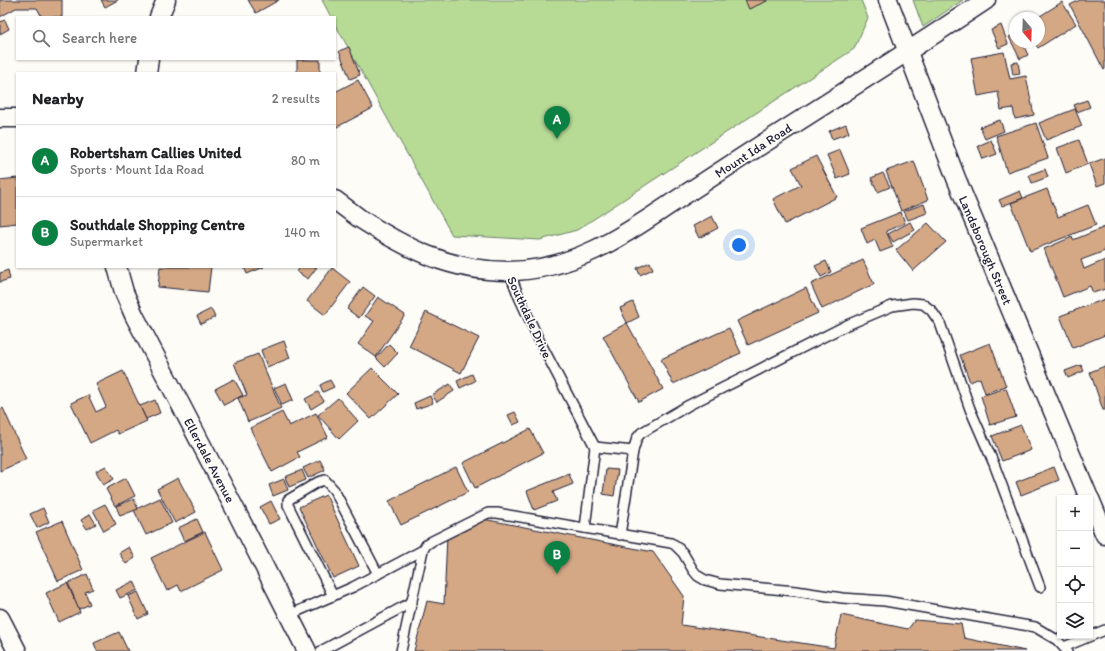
<!DOCTYPE html>
<html lang="en">
<head>
<meta charset="utf-8">
<style>
  body { margin:0; font-family:Itim,sans-serif; background:#f2f2f2; color:#202124 }
  .controls { position:absolute; right:12px; bottom:12px; display:grid; overflow:hidden; border-radius:0px; box-shadow:0 1px 3px #0004 }
  .controls button { width:36px; height:36px; display:grid; place-items:center; padding:0; border:0; border-bottom:1px solid #e0e0e0; background:#fff; color:#202124; font:20px sans-serif }
  .compass { position:absolute; left:1009px; top:12px; width:36px; height:36px; border-radius:50%; background:#fff; box-shadow:0 1px 3px #0004; rotate:161deg }
  .you { position:absolute; left:739px; top:245px; width:14px; height:14px; margin:-10px; border:3px solid #fff; border-radius:50%; background:#1a73e8; box-shadow:0 0 0 6px #1a73e833 }
  .badge { display:grid; place-items:center; width:26px; height:26px; border-radius:50%; background:#0b8043; color:#fff; font-size:13px; font-weight:700 }
  .pin { position:absolute; translate:-50% -33px; filter:drop-shadow(0 1px 2px #0008) }
  .pin::after { content:''; position:absolute; top:21px; width:14px; height:12px; background:inherit; clip-path:polygon(0 0,100% 0,50% 100%) }
  .list { margin:0; padding:0; list-style:none }
  h2 { display:flex; justify-content:space-between; align-items:center; height:52px; margin:0; padding:0 16px; font-size:17px }
  h2 small { font-size:13px; font-weight:400; color:#757577 }
  .list li { display:grid; grid-template-columns:26px 1fr auto; gap:12px; align-items:center; box-sizing:border-box; height:72px; padding:0 16px; border-top:1px solid #e0e0e0 }
  .list b { display:block; font-size:15px; white-space:nowrap }
  .list p { margin:0; font-size:13px; white-space:nowrap; color:#757577 }
  .list em { font-size:13px; font-style:normal; color:#757577 }
  .icon { flex:none; width:22px; height:22px; fill:none; stroke:currentColor; stroke-width:2; stroke-linecap:round; stroke-linejoin:round }
  .map { position:relative; flex:none; width:1105px; height:651px; overflow:hidden }
  .search { position:absolute; background:#fff; box-shadow:0 1px 3px #0004; left:16px; top:16px; width:320px; height:44px; display:flex; align-items:center; gap:10px; box-sizing:border-box; padding:0 14px; border-radius:0px; color:#757577; font-size:15px }
  .panel { position:absolute; background:#fff; box-shadow:0 1px 3px #0004; left:16px; top:72px; width:320px; height:196px; border-radius:0px }
  .map>svg:first-child { display:block }
  .green { fill:#b7db95; stroke:#6c7e68 }
  .building { fill:#d4a885; stroke:#22223b }
  .lines { fill:none; stroke-linecap:round; stroke-linejoin:round }
  .service-casing { stroke:#22223b; stroke-width:12 }
  .minor-casing { stroke:#22223b; stroke-width:21 }
  .service { stroke:#fdfcf7; stroke-width:9 }
  .minor { stroke:#fdfcf7; stroke-width:18 }
  .labels { text-anchor:middle; stroke-width:3.5; stroke-linejoin:round; paint-order:stroke }
  .street-label { font-size:13px; fill:#22223b; stroke:#fdfcf7 }
</style>
</head>
<body>
<div class="map">
<svg width="1105" height="651" viewBox="0 0 1105 651">
  <rect width="100%" height="100%" fill="#fdfcf7"/>
  <filter id="ink" filterUnits="userSpaceOnUse"><feTurbulence type="fractalNoise" baseFrequency=".025" numOctaves="2"/><feDisplacementMap in="SourceGraphic" scale="8" xChannelSelector="R" yChannelSelector="G"/><feConvolveMatrix kernelMatrix="1 2 1 2 8 2 1 2 1" color-interpolation-filters="sRGB"/></filter>
  <g filter="url(#ink)">
    <g class="green">
      <path d="M322 0H861L868 18 854 49 577 230 540 240 452 235 335 24V17H331Z"/>
      <path d="M913 0H963L923 27Z"/>
    </g>
    <g class="building">
      <path d="M0 0H62V17H42L37 8H16L0 17Z"/>
      <path d="M101 0H118L105 7Z"/>
      <path d="M248 0H279L256 13Z"/>
      <path d="M745 0H767V1L749 9Z"/>
      <path d="M1080 0H1105V69L1104 70 1070 5Z"/>
      <path d="M1062 2 1076 24 1038 48 1034 42H1039V18H1037Z"/>
      <path d="M5 20 9 29 0 34V22Z"/>
      <path d="M1001 25 1008 44 999 48 991 30Z"/>
      <path d="M1015 34V42H1022L1028 55 1020 59 1009 37Z"/>
      <path d="M349 47 360 75 350 79 339 51Z"/>
      <path d="M1004 52 1010 79 1026 76 1034 115 1015 119 1013 108 1001 110 998 92 978 96 971 58Z"/>
      <rect x="297" y="60" width="23" height="13"/>
      <path d="M1018 62 1020 74 1013 75 1011 63Z"/>
      <path d="M358 80 373 108 335 128V92Z"/>
      <path d="M1087 100 1090 107 1077 112 1074 105Z"/>
      <path d="M1075 109 1082 126 1046 140 1039 123Z"/>
      <path d="M1000 120 1004 131 985 139 980 127Z"/>
      <path d="M1036 123 1048 158 1007 172 996 136Z"/>
      <path d="M846 124 849 133 832 139 829 131Z"/>
      <path d="M991 140 997 154 983 159 978 146Z"/>
      <path d="M1079 140 1088 164 1066 173 1057 148Z"/>
      <path d="M840 150 850 174 837 179 827 155Z"/>
      <path d="M816 156 837 197 785 224 773 199 801 185 792 168Z"/>
      <path d="M1105 158V183L1097 186 1089 164Z"/>
      <path d="M914 161 928 200 901 211 886 171Z"/>
      <path d="M1045 169 1048 177 1032 183 1029 175Z"/>
      <path d="M883 173 890 187 878 192 871 178Z"/>
      <path d="M17 178V223L0 225V180Z"/>
      <path d="M1047 189 1058 217 1088 205 1096 225 1030 251 1011 203Z"/>
      <path d="M1020 191 1023 198 1002 206 999 200Z"/>
      <path d="M924 204 927 213 908 220 904 211Z"/>
      <path d="M901 212 905 223 886 231 893 247 880 252 875 240 867 244 861 228Z"/>
      <path d="M712 216 718 228 699 238 693 226Z"/>
      <path d="M910 222 915 230 893 242 888 234Z"/>
      <path d="M928 223 946 242 913 271 896 250Z"/>
      <path d="M1105 227V251L1081 260 1084 269 1105 260V289L1093 293 1090 286 1063 297 1044 249 1072 237 1073 240Z"/>
      <path d="M863 260 874 284 822 309 811 284Z"/>
      <path d="M826 261 831 272 821 277 815 266Z"/>
      <path d="M650 262 653 269 640 275 637 268Z"/>
      <path d="M160 267H211L208 292 158 287Z"/>
      <path d="M244 267H264L247 274Z"/>
      <path d="M300 267H317L308 279 297 272Z"/>
      <path d="M332 268 350 282 325 315 307 301Z"/>
      <path d="M8 270 10 279 0 282V273Z"/>
      <path d="M363 287 375 296 359 318 347 309Z"/>
      <path d="M806 288 818 313 748 345 737 321Z"/>
      <path d="M378 297 405 315 376 357 358 344 374 321 365 316Z"/>
      <path d="M1105 299V335L1073 348 1060 316Z"/>
      <path d="M633 302 639 317 627 323 620 308Z"/>
      <path d="M211 309 215 317 201 324 197 316Z"/>
      <path d="M426 312 479 338 461 373 409 346Z"/>
      <path d="M627 323 663 389 639 402 603 336Z"/>
      <path d="M729 328 741 353 673 384 661 359Z"/>
      <path d="M284 341 290 358 267 367 261 350Z"/>
      <path d="M990 343 1006 386 985 393 980 378 970 382 960 355Z"/>
      <path d="M389 344 398 353 385 367 376 358Z"/>
      <path d="M258 354 281 408 248 422 238 398 247 395 234 363Z"/>
      <path d="M1081 365 1084 371 1068 378 1065 371Z"/>
      <path d="M1105 366V410H1103L1090 372Z"/>
      <path d="M372 368 398 394 371 419 346 393Z"/>
      <path d="M123 371 147 421 118 434 116 430 90 443 71 403 88 395 96 412 106 407 96 384Z"/>
      <path d="M472 374 475 381 460 388 457 381Z"/>
      <path d="M234 379 243 395 224 405 215 389Z"/>
      <path d="M330 380 334 387 323 392 320 385Z"/>
      <path d="M286 383 293 400 282 405 274 388Z"/>
      <path d="M450 384 454 391 437 402 432 395Z"/>
      <path d="M1006 388 1016 417 990 425 981 396Z"/>
      <path d="M318 392 324 401 311 409 305 399Z"/>
      <path d="M430 396 433 403 416 409 414 403Z"/>
      <path d="M338 398 358 421 339 439 318 415Z"/>
      <path d="M155 400 160 413 146 419 140 406Z"/>
      <path d="M3 408 26 459 0 471V410Z"/>
      <path d="M282 412 289 426 316 413 328 437 297 452 300 457 272 472 250 428Z"/>
      <path d="M515 412 520 422 513 425 508 415Z"/>
      <path d="M1021 425 1031 450 1002 461 992 436Z"/>
      <path d="M530 429 543 453 475 488 463 463Z"/>
      <path d="M320 460 325 470 308 478 303 468Z"/>
      <path d="M106 466 114 479 103 485 96 471Z"/>
      <path d="M456 467 468 492 401 525 389 501Z"/>
      <path d="M1054 467 1059 480 1021 495 1016 482Z"/>
      <path d="M606 469 618 470 614 496 603 494Z"/>
      <path d="M302 470 306 480 289 487 285 477Z"/>
      <path d="M569 474 573 484 553 492 557 501 534 510 527 491Z"/>
      <path d="M126 478 135 496 115 506 106 489Z"/>
      <path d="M178 478 196 512 175 523 157 489Z"/>
      <path d="M284 479 288 490 273 496 269 485Z"/>
      <path d="M326 495 359 566 333 578 299 507Z"/>
      <path d="M160 498 172 523 146 535 134 510Z"/>
      <path d="M134 499 138 509 120 516 116 506Z"/>
      <path d="M271 501 280 519 269 524 260 507Z"/>
      <path d="M105 504 116 524 104 531 93 510Z"/>
      <path d="M43 508 49 522 37 528 30 514Z"/>
      <path d="M90 514 96 524 87 529 81 520Z"/>
      <path d="M197 519 203 532 184 541 178 528Z"/>
      <path d="M483 519 653 552 684 596 681 625 834 648 841 615 908 629 915 620 961 624 964 638 1025 651H414L427 601 444 604 447 536Z"/>
      <path d="M62 521 83 570 58 581 36 532Z"/>
      <path d="M205 532 223 570 181 591 178 585 167 591 151 558Z"/>
      <path d="M129 547 135 558 126 564 119 553Z"/>
      <path d="M87 574 93 589 85 592 90 604 79 609 68 583Z"/>
      <path d="M134 581 138 590 120 598 116 590Z"/>
      <path d="M67 583 80 612 59 622 46 593Z"/>
      <path d="M138 592 148 614 138 619 128 596Z"/>
      <path d="M119 632 128 651H97L94 643Z"/>
    </g>
    <g class="lines">
      <g class="service-casing">
        <g id="service">
          <path d="M509 271 519 297 538 338 595 447"/>
          <path d="M595 447 633 451"/>
          <path d="M585 528 595 447"/>
          <path d="M620 535 633 451 637 438 641 433 689 405 847 325 892 306 913 303 923 304 931 310 940 323 970 409 994 464 1040 587"/>
          <path d="M333 596 288 505V500L318 482 325 480 334 490 378 574"/>
          <path d="M289 615 353 587 423 550"/>
          <path d="M1064 647 1105 630"/>
          <path d="M321 651 412 602"/>
          <path d="M401 651 423 550 426 545 432 541 488 513H497L671 543 675 545 683 553 693 570 698 576 705 580 720 584 796 591 842 598 885 601 1035 627 1057 640 1067 651"/>
        </g>
      </g>
      <g class="minor-casing">
        <g id="minor">
          <path d="M888 0 956 178 1089 498"/>
          <path d="M159 17 166 0"/>
          <path d="M147 73 149 59"/>
          <path d="M0 118H17"/>
          <path d="M335 200C343 206 351 212 359 218 407 249 450 271 508 271 571 271 622 237 672 203 698 186 724 169 750 152 829 102 908 52 986 0"/>
          <path d="M117 267 124 292 134 315 236 511 307 651"/>
          <path d="M1090 499 1105 535"/>
          <path d="M0 618 17 651"/>
        </g>
      </g>
      <use href="#service" class="service"/>
      <use href="#minor" class="minor"/>
    </g>
  </g>
  <g class="labels">
    <g class="street-label">
      <text transform="translate(753 150) rotate(-33)" y="5">Mount Ida Road</text>
      <text transform="translate(986 250) rotate(67)" y="5">Landsborough Street</text>
      <text transform="translate(530 317) rotate(65)" y="5">Southdale Drive</text>
      <text transform="translate(210 460) rotate(62)" y="5">Ellerdale Avenue</text>
    </g>
  </g>
</svg>
<div class="controls">
<button>+</button>
<button>−</button>
<button><svg class="icon" aria-label="locate" viewBox="0 0 24 24"><circle cx="12" cy="12" r="6"/><path d="M12 2v4M12 18v4M2 12h4M18 12h4"/></svg></button>
<button><svg class="icon" aria-label="layers" viewBox="0 0 24 24"><path d="M12 4l9 5-9 5-9-5zM3 14l9 5 9-5"/></svg></button>
</div>
<svg class="compass" viewBox="-18 -18 36 36"><path d="M0-13l5 13h-10z" fill="#e53935"/><path d="M0 13l5-13h-10z" fill="#757577"/></svg>
<div class="you"></div>
<div class="pin badge" style="left:557px;top:139px">A</div>
<div class="pin badge" style="left:557px;top:574px">B</div>
<div class="search"><svg class="icon" aria-label="search" viewBox="0 0 24 24"><circle cx="10" cy="10" r="6"/><path d="M15 15l6 6"/></svg>Search here</div>
<section class="panel">
<h2>Nearby<small>2 results</small></h2>
<ul class="list">
<li><span class="badge">A</span><div><b>Robertsham Callies United</b><p>Sports · Mount Ida Road</p></div><em>80 m</em></li>
<li><span class="badge">B</span><div><b>Southdale Shopping Centre</b><p>Supermarket</p></div><em>140 m</em></li>
</ul>
</section>
</div>
</body>
</html>
